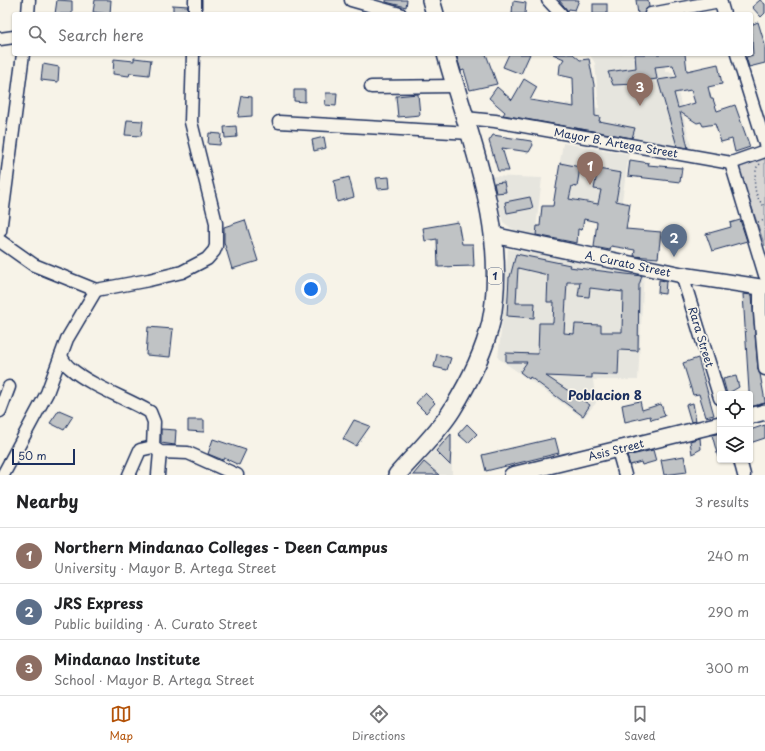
<!DOCTYPE html>
<html lang="en">
<head>
<meta charset="utf-8">
<style>
  body { margin:0; font-family:"Playpen Sans",sans-serif; background:#f6f6f6; color:#202124 }
  .controls { position:absolute; right:12px; bottom:12px; display:grid; overflow:hidden; border-radius:4px; box-shadow:0 1px 3px #0004 }
  .controls button { width:36px; height:36px; display:grid; place-items:center; padding:0; border:0; border-bottom:1px solid #e0e0e0; background:#fff; color:#202124; font:20px sans-serif }
  .scale { position:absolute; left:12px; bottom:10px; width:63px; box-sizing:border-box; padding-left:4px; border:2px solid #1b2f5e; border-top:0; font-size:11px; line-height:14px; white-space:nowrap; color:#1b2f5e; -webkit-text-stroke:3px #f7f3e8; paint-order:stroke }
  .you { position:absolute; left:311px; top:289px; width:14px; height:14px; margin:-10px; border:3px solid #fff; border-radius:50%; background:#1a73e8; box-shadow:0 0 0 6px #1a73e833 }
  .badge { display:grid; place-items:center; width:26px; height:26px; border-radius:50%; background:#b45309; color:#fff; font-size:13px; font-weight:700 }
  .pin { position:absolute; translate:-50% -33px; filter:drop-shadow(0 1px 2px #0008) }
  .pin::after { content:''; position:absolute; top:21px; width:14px; height:12px; background:inherit; clip-path:polygon(0 0,100% 0,50% 100%) }
  .list { margin:0; padding:0; list-style:none }
  h2 { display:flex; justify-content:space-between; align-items:center; height:52px; margin:0; padding:0 16px; font-size:17px }
  h2 small { font-size:13px; font-weight:400; color:#757577 }
  .list li { display:grid; grid-template-columns:26px 1fr auto; gap:12px; align-items:center; box-sizing:border-box; height:56px; padding:0 16px; border-top:1px solid #e0e0e0 }
  .list b { display:block; font-size:15px; white-space:nowrap }
  .list p { margin:0; font-size:13px; white-space:nowrap; color:#757577 }
  .list em { font-size:13px; font-style:normal; color:#757577 }
  .icon { flex:none; width:22px; height:22px; fill:none; stroke:currentColor; stroke-width:2; stroke-linecap:round; stroke-linejoin:round }
  .map { position:relative; flex:none; width:765px; height:475px; overflow:hidden }
  .search { position:absolute; background:#fff; box-shadow:0 1px 3px #0004; left:12px; right:12px; top:12px; height:44px; display:flex; align-items:center; gap:10px; box-sizing:border-box; padding:0 14px; border-radius:4px; color:#757577; font-size:15px }
  .sheet { height:220px; background:#fff }
  nav { display:flex; justify-content:space-around; align-items:center; box-sizing:border-box; height:56px; border-top:1px solid #e0e0e0; background:#fff; font-size:11px; color:#757577 }
  nav a { display:grid; justify-items:center; gap:2px }
  nav .on { color:#b45309 }
  .map>svg:first-child { display:block }
  .built { fill:#e6e5de }
  .green { fill:#d7d6d4; stroke:#798299 }
  .building { fill:#c0c3c5; stroke:#1b2f5e; fill-rule:evenodd }
  .lines { fill:none; stroke-linecap:round; stroke-linejoin:round }
  .minor-casing { stroke:#1b2f5e; stroke-width:15 }
  .major-casing { stroke:#1b2f5e; stroke-width:18 }
  .highway-casing { stroke:#1b2f5e; stroke-width:20 }
  .path { stroke:#1b2f5e; stroke-width:1.5; stroke-dasharray:1 3; stroke-linecap:butt }
  .minor { stroke:#f7f3e8; stroke-width:12 }
  .major { stroke:#f7f3e8; stroke-width:15 }
  .highway { stroke:#f7f3e8; stroke-width:17 }
  .labels { text-anchor:middle; stroke-width:3.5; stroke-linejoin:round; paint-order:stroke }
  .shield { fill:#f7f3e8; stroke:#5d6a87; stroke-width:1 }
  .shield-label { font-size:10px; font-weight:bold; fill:#1b2f5e }
  .street-label { font-size:11px; fill:#1b2f5e; stroke:#f7f3e8 }
  .quarter-label { font-size:13px; font-weight:bold; fill:#1b2f5e; stroke:#f7f3e8 }
</style>
</head>
<body>
<div class="map">
<svg width="765" height="475" viewBox="0 0 765 475">
  <rect width="100%" height="100%" fill="#f7f3e8"/>
  <filter id="ink" filterUnits="userSpaceOnUse"><feTurbulence type="fractalNoise" baseFrequency=".025" numOctaves="2"/><feDisplacementMap in="SourceGraphic" scale="8" xChannelSelector="R" yChannelSelector="G"/><feConvolveMatrix kernelMatrix="1 2 1 2 8 2 1 2 1" color-interpolation-filters="sRGB"/></filter>
  <g filter="url(#ink)">
    <g class="built">
      <path d="M598 54H664L665 72H673L693 154 562 130 566 103 599 108 595 63 590 55Z"/>
      <path d="M563 143 629 154 618 226 551 215Z"/>
      <path d="M491 176 542 178 535 236 519 234 503 222Z"/>
      <path d="M508 249 644 271 638 380H593L596 403 583 418 498 358 504 305Z"/>
      <path d="M451 432 452 475H412Z"/>
    </g>
    <path class="green" d="M765 154V246L738 166Z"/>
    <g class="building">
      <path d="M57 0 72 1V14H55Z"/>
      <path d="M95 0H111L110 14 93 12Z"/>
      <path d="M386 0H407L406 7 386 2Z"/>
      <path d="M559 0H579L575 10 569 9 568 11Z"/>
      <path d="M636 0H648L649 7 646 9 644 14H638Z"/>
      <path d="M760 0 765 4V13L761 17 752 7Z"/>
      <path d="M513 1 526 3 525 14H512Z"/>
      <rect x="593" y="4" width="14" height="10"/>
      <path d="M173 5 188 6 187 14H173Z"/>
      <path d="M758 22 765 45V63L749 67 746 57 753 55 751 25Z"/>
      <path d="M456 54H486L497 84 470 90 464 70 461 71Z"/>
      <path d="M509 54H530L521 74 503 67Z"/>
      <path d="M553 54H573L580 60 589 59 594 85 595 116 600 117 599 121 635 128 632 138 503 115 505 112 489 98 497 87 512 100 524 79 537 87 530 100 574 107 573 78 559 75 560 65 564 59Z"/>
      <path d="M635 54H685L687 71 718 64 722 84 708 87 711 99H713L717 111 735 105 750 147 735 152 732 139 721 142 715 124 703 126 701 122 697 123 680 112 688 148 677 146 658 80 677 77 673 65 655 67 657 79 636 82V84L613 85 608 72 636 68ZM691 90 695 103 678 108 674 93Z"/>
      <path d="M134 58 151 60 149 75 130 73 129 76 113 74 114 59 134 61Z"/>
      <path d="M43 64 59 67 58 82 41 80Z"/>
      <path d="M294 90H305V102L294 101Z"/>
      <path d="M326 93H337L336 106 325 105Z"/>
      <path d="M418 94 420 115 398 117 396 96Z"/>
      <path d="M242 96 252 97V116L238 117Z"/>
      <path d="M127 120 143 121 141 136 125 135Z"/>
      <path d="M236 126 237 137 225 138 224 127Z"/>
      <path d="M209 133 221 134 220 145 208 144Z"/>
      <path d="M493 135 531 141 533 145 529 152 502 148 509 171H498L489 141Z"/>
      <path d="M324 137 326 148 314 151 312 140Z"/>
      <path d="M630 160 649 163 648 165 682 168 680 182 628 176Z"/>
      <path d="M560 163 580 167 577 187 572 186 569 199 598 204 601 190 594 189 598 169 621 173 616 201 630 204 626 229 661 232 658 258 634 256 635 250 611 246 610 250 594 247 597 222 584 219 582 230 578 229 577 243 536 235 537 226H540L542 206H553Z"/>
      <path d="M349 177 354 197 337 202 334 181Z"/>
      <path d="M389 177 390 188 378 189 376 178Z"/>
      <path d="M504 182 506 192 496 193 494 183Z"/>
      <path d="M530 197 533 208 507 213 505 202Z"/>
      <path d="M245 220 258 261 232 269 224 242V227Z"/>
      <path d="M740 220 747 241 712 251 706 234 731 227 730 223Z"/>
      <path d="M458 222 462 244H473L474 266 438 267 437 239 425 241 423 228Z"/>
      <path d="M516 254 570 265 569 267 642 276 639 285 638 351 619 350 618 375 592 374V378L546 376 590 405 583 416 530 377 529 379 520 372 527 362H506V353L538 354 539 323H553L554 302H547L548 275 518 268 516 303H535L534 318 507 316 509 277H510ZM567 282H580L578 296 589 297 590 288 623 292 622 332H601V325L575 324 574 334 564 333Z"/>
      <path d="M659 280 666 281 665 294 658 293Z"/>
      <path d="M743 294 752 295 758 370 760 374 765 401V403L750 407Z"/>
      <path d="M148 327 173 329 170 357 146 355Z"/>
      <path d="M437 354 451 358 447 370 434 367Z"/>
      <path d="M698 358 714 415 706 417 699 394 693 395 683 363Z"/>
      <path d="M736 376 739 387 727 394 723 379Z"/>
      <path d="M425 393 435 403 426 413 416 403Z"/>
      <path d="M640 401 642 410 661 404 665 416 651 420 650 416 625 422 622 405Z"/>
      <path d="M693 403 696 421 691 422 686 405Z"/>
      <path d="M59 410 73 416 64 430 50 423Z"/>
      <path d="M188 420H204V432L188 431Z"/>
      <path d="M354 420 370 426 356 446 343 439Z"/>
      <path d="M467 424 477 434 468 443 458 434Z"/>
      <path d="M765 425V438L750 443V430Z"/>
      <path d="M161 429 176 430 175 445 161 443Z"/>
      <path d="M720 433V457H718L712 435Z"/>
      <path d="M451 434V450L450 465 436 451Z"/>
      <path d="M555 438 559 453 486 471 482 455Z"/>
      <path d="M700 438 701 449 692 454 690 441Z"/>
      <path d="M213 439 246 450 239 465 224 458 223 460 208 454Z"/>
      <path d="M653 450 656 461 642 465 641 462 630 465 627 456Z"/>
      <path d="M684 456 687 472 664 475 661 460Z"/>
      <path d="M424 462 439 475H413Z"/>
    </g>
    <g class="lines">
      <g class="minor-casing">
        <g id="minor">
          <path d="M351 0 400 14"/>
          <path d="M548 0 561 14"/>
          <path d="M720 0 724 14"/>
          <path d="M28 14 29 0"/>
          <path d="M195 14V0"/>
          <path d="M651 14 720 1"/>
          <path d="M0 39 14 37"/>
          <path d="M737 54 765 144"/>
          <path d="M371 87 455 86"/>
          <path d="M465 118 495 121 731 163 765 151"/>
          <path d="M279 122 470 133"/>
          <path d="M731 163 765 275"/>
          <path d="M0 231 23 54"/>
          <path d="M0 241 34 265 96 290 149 280 182 272 207 259 214 251 216 246V223L191 122 193 54"/>
          <path d="M682 275 720 398"/>
          <path d="M760 287V313L765 369"/>
          <path d="M61 356C63 360 66 365 70 368 91 386 126 398 150 412L154 422 153 447"/>
          <path d="M0 411 9 387"/>
          <path d="M618 450 625 475"/>
          <path d="M740 460 744 475"/>
          <path d="M3 475 47 393 67 339 96 290"/>
          <path d="M129 475 140 450 153 447 160 452 188 453 237 475"/>
          <path d="M158 475 160 452"/>
        </g>
      </g>
      <g class="major-casing">
        <g id="major">
          <path d="M493 235 682 275 760 287 765 286"/>
          <path d="M750 416 765 412"/>
          <path d="M512 475 720 424"/>
        </g>
      </g>
      <g class="highway-casing">
        <g id="highway">
          <path d="M431 0 435 14"/>
          <path d="M397 475C415 454 437 434 452 410 468 384 484 353 491 322 509 231 470 141 446 54"/>
        </g>
      </g>
      <g class="path">
        <path d="M760 164 757 167C753 181 753 196 765 207"/>
        <path d="M758 222 765 220"/>
      </g>
      <use href="#minor" class="minor"/>
      <use href="#major" class="major"/>
      <use href="#highway" class="highway"/>
    </g>
  </g>
  <g class="labels">
    <rect class="shield" x="488" y="268" width="14" height="16" rx="3"/>
    <g class="shield-label">
      <text x="495" y="280">1</text>
    </g>
    <g class="street-label">
      <text transform="translate(616 143) rotate(10)" y="4">Mayor B. Artega Street</text>
      <text transform="translate(628 264) rotate(12)" y="4">A. Curato Street</text>
      <text transform="translate(701 337) rotate(73)" y="4">Rara Street</text>
      <text transform="translate(616 450) rotate(-14)" y="4">Asis Street</text>
    </g>
    <g class="quarter-label">
      <text x="605" y="400">Poblacion 8</text>
    </g>
  </g>
</svg>
<div class="controls">
<button><svg class="icon" aria-label="locate" viewBox="0 0 24 24"><circle cx="12" cy="12" r="6"/><path d="M12 2v4M12 18v4M2 12h4M18 12h4"/></svg></button>
<button><svg class="icon" aria-label="layers" viewBox="0 0 24 24"><path d="M12 4l9 5-9 5-9-5zM3 14l9 5 9-5"/></svg></button>
</div>
<div class="scale">50 m</div>
<div class="you"></div>
<div class="pin badge" style="left:590px;top:185px;background:#8d6e63">1</div>
<div class="pin badge" style="left:674px;top:257px;background:#5c6f8a">2</div>
<div class="pin badge" style="left:640px;top:106px;background:#8d6e63">3</div>
<div class="search"><svg class="icon" aria-label="search" viewBox="0 0 24 24"><circle cx="10" cy="10" r="6"/><path d="M15 15l6 6"/></svg>Search here</div>
</div>
<section class="sheet">
<h2>Nearby<small>3 results</small></h2>
<ul class="list">
<li><span class="badge" style="background:#8d6e63">1</span><div><b>Northern Mindanao Colleges - Deen Campus</b><p>University · Mayor B. Artega Street</p></div><em>240 m</em></li>
<li><span class="badge" style="background:#5c6f8a">2</span><div><b>JRS Express</b><p>Public building · A. Curato Street</p></div><em>290 m</em></li>
<li><span class="badge" style="background:#8d6e63">3</span><div><b>Mindanao Institute</b><p>School · Mayor B. Artega Street</p></div><em>300 m</em></li>
</ul>
</section>
<nav>
<a class="on"><svg class="icon" aria-label="map" viewBox="0 0 24 24"><path d="M3 6l6-2 6 2 6-2v14l-6 2-6-2-6 2zM9 4v14M15 6v14"/></svg>Map</a>
<a><svg class="icon" aria-label="directions" viewBox="0 0 24 24"><path d="M12 3l9 9-9 9-9-9zM9 14v-3h6M13 9l2 2-2 2"/></svg>Directions</a>
<a><svg class="icon" aria-label="saved" viewBox="0 0 24 24"><path d="M7 4h10v16l-5-4-5 4z"/></svg>Saved</a>
</nav>
</body>
</html>
